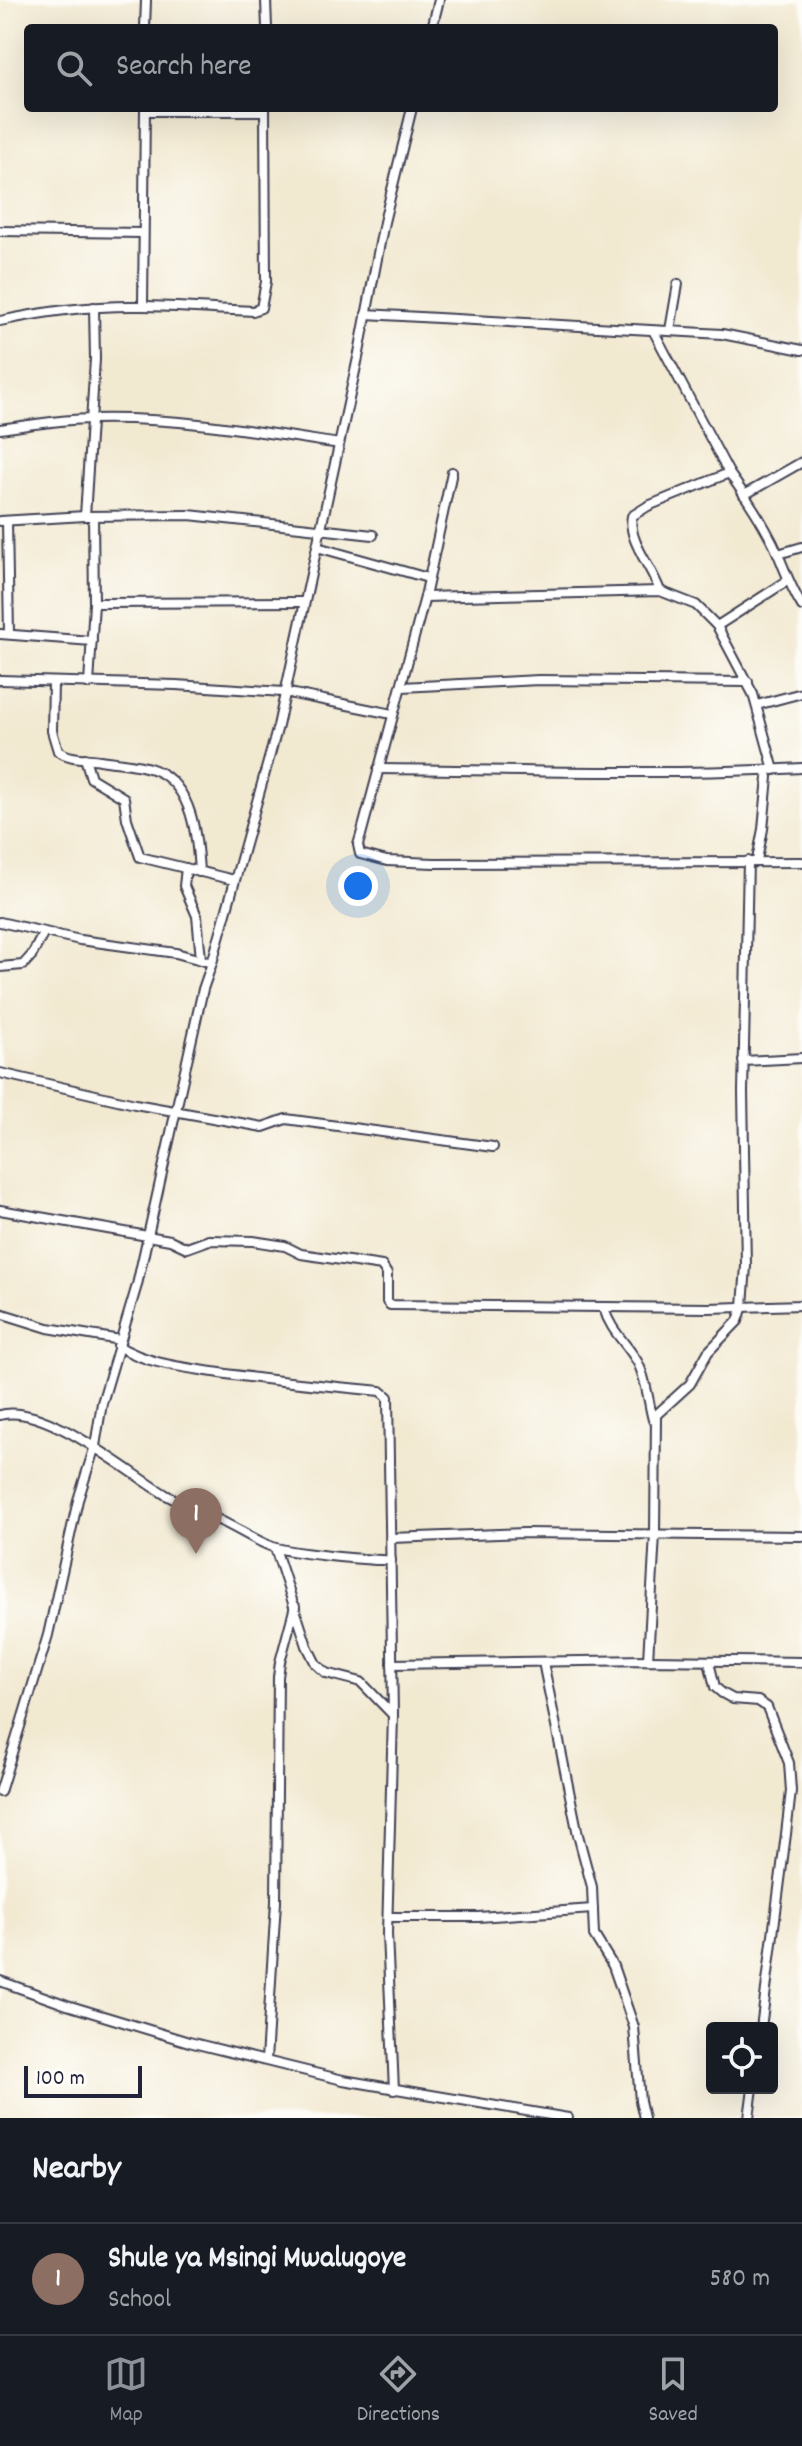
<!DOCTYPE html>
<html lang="en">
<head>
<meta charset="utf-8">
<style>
  body { margin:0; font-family:Dekko,sans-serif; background:#242831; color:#f1f3f6 }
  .controls { position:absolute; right:24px; bottom:24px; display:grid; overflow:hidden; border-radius:8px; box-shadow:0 8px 32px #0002 }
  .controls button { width:72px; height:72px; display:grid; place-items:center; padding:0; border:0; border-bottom:2px solid #363941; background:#171b24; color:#f1f3f6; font:40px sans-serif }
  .scale { position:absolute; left:24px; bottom:20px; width:118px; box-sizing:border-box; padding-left:8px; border:4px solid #22223b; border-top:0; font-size:22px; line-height:28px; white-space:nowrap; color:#22223b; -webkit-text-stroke:6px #fdfcf7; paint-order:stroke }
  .you { position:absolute; left:358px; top:886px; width:28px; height:28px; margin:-20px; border:6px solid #fff; border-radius:50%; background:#1a73e8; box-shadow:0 0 0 12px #1a73e833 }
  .badge { display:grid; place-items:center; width:52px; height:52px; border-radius:50%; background:#8c9099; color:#fff; font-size:26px; font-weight:700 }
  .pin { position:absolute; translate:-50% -66px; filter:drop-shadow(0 2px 4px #0008) }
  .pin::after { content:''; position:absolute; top:42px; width:28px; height:24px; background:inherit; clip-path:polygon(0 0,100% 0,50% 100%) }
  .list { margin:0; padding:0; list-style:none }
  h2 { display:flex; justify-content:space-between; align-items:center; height:104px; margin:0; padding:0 32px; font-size:34px }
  h2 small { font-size:26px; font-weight:400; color:#9ea1a6 }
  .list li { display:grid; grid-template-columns:52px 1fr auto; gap:24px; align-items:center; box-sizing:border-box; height:112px; padding:0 32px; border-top:2px solid #363941 }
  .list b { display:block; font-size:30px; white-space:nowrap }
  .list p { margin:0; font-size:26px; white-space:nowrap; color:#9ea1a6 }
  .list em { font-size:26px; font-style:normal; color:#9ea1a6 }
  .icon { flex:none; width:44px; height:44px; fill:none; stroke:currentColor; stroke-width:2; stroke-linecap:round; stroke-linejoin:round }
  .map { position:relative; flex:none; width:802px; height:2118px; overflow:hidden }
  .search { position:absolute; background:#171b24; box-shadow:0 8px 32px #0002; left:24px; right:24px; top:24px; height:88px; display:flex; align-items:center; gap:20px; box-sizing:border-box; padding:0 28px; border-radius:8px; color:#9ea1a6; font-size:30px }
  .sheet { height:216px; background:#171b24 }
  nav { display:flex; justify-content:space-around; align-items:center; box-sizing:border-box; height:112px; border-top:2px solid #363941; background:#171b24; font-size:22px; color:#9ea1a6 }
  nav a { display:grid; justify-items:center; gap:4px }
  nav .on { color:#8c9099 }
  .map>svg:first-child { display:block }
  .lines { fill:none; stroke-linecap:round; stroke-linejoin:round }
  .minor-casing { stroke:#414052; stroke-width:12 }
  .minor { stroke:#fff; stroke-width:8 }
</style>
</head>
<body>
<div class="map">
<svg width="802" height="2118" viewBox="0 0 802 2118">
  <rect width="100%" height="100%" fill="#fdfcf7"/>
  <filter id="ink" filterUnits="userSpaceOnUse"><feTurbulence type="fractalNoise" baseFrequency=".0125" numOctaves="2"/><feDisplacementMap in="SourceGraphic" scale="16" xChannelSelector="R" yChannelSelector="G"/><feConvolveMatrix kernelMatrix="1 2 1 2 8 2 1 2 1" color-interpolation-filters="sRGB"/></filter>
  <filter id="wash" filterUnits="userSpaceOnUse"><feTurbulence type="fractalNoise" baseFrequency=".006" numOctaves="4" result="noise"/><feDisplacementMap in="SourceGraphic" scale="32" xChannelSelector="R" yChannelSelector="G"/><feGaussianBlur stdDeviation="1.8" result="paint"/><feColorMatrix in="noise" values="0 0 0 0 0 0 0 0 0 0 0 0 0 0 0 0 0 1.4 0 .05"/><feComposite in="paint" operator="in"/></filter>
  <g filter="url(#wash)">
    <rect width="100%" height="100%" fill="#f2e9d1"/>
  </g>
  <g filter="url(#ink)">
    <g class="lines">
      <g class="minor-casing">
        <g id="minor">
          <path d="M266 0 267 28"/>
          <path d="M145 28 146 0"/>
          <path d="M432 28 439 0"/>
          <path d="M145 111H264"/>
          <path d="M0 231 142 233"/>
          <path d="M143 306 145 108"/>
          <path d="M366 314 722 334 802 350"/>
          <path d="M0 321C46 311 94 305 142 306 179 306 216 310 253 311L261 308 266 282 265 108"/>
          <path d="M670 330 678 284"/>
          <path d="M654 332 729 473C747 498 766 526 778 554 786 573 791 588 802 606"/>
          <path d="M0 429C30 425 62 419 92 419 176 417 256 431 339 444"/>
          <path d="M452 472 425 597 361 835 358 845 360 854 387 861 434 863 802 862"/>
          <path d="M744 495 802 462"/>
          <path d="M85 516 95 359 94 307"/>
          <path d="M0 521 85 516 189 515 373 535"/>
          <path d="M7 521 9 634"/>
          <path d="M317 547 428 578"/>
          <path d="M778 554 802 547"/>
          <path d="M660 591C652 567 627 540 632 516L648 506 729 473"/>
          <path d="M425 597 660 591 696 605 717 626 753 694 774 770"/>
          <path d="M94 603 304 602"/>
          <path d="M717 626 787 581"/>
          <path d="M0 634 92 641"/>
          <path d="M0 680 176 685 284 692 392 714"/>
          <path d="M53 683 52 731 58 751C69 759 86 758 100 760 117 763 138 763 155 770 193 786 197 837 199 872"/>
          <path d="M89 684 94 603 93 516"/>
          <path d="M402 687 539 680 748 682"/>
          <path d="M757 705 802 693"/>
          <path d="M85 758 91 778 124 798 127 819 140 857 234 880"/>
          <path d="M378 769C520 770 660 776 802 768"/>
          <path d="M757 860 763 829 768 777 766 770"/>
          <path d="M186 868 184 886 197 916 201 959"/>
          <path d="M0 922 80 940 176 953 212 963"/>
          <path d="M0 967 23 965 32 955 44 932"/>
          <path d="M743 1061 802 1058"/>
          <path d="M0 1073 135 1104 263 1127 286 1119 493 1147"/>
          <path d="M0 1210 170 1240 187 1248 209 1240 253 1241 285 1246 301 1254 382 1266 387 1274V1302L390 1305 709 1308 802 1305"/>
          <path d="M604 1308C610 1331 627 1343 638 1363 647 1381 648 1401 653 1420"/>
          <path d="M0 1313 48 1328 120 1340"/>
          <path d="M118 1346C150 1365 184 1367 220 1373 273 1381 327 1386 381 1391L388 1397 393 1715 387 1934 394 2090"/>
          <path d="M0 1415C44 1402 128 1472 166 1495 186 1506 207 1514 227 1524 241 1531 255 1540 270 1546 287 1553 372 1561 391 1560"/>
          <path d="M391 1538 524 1533 802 1536"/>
          <path d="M275 1548 307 1646 316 1664 326 1673 361 1682 392 1714"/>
          <path d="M648 1660 655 1534 656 1415 690 1384 708 1352 738 1321 743 1306 746 1266 743 1092 748 861"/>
          <path d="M543 1662 578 1835 592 1887 594 1935 613 1966 634 2027 640 2101 644 2118"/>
          <path d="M709 1662 715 1687 722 1693 733 1699 758 1701 767 1707 789 1763 791 1791 786 1834 761 2028"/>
          <path d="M392 1664 648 1660 802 1662"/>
          <path d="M0 1792 48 1635 78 1500 95 1446 102 1403 137 1285 203 989 212 963 278 726 359 353 384 222 412 108"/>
          <path d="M388 1917H478L593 1909"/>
          <path d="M0 1981 67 2005 189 2042 343 2080 568 2118"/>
          <path d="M266 2060 276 1902 278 1677 280 1662 295 1606"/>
          <path d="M749 2118 753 2088"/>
        </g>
      </g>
      <use href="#minor" class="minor"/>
    </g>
  </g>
</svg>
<div class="controls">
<button><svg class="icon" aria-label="locate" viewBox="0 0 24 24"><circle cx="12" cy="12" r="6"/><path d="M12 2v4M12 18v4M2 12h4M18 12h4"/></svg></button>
</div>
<div class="scale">100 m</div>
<div class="you"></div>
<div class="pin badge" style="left:196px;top:1554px;background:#8d6e63">1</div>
<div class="search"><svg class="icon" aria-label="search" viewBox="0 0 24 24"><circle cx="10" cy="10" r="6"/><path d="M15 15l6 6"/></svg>Search here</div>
</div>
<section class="sheet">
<h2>Nearby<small></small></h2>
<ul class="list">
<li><span class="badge" style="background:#8d6e63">1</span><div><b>Shule ya Msingi Mwalugoye</b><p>School</p></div><em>580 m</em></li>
</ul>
</section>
<nav>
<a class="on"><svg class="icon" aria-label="map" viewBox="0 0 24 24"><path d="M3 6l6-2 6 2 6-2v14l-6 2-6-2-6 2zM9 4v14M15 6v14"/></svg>Map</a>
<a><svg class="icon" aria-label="directions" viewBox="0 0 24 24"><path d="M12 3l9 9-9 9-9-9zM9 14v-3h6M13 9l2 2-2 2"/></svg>Directions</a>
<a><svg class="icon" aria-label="saved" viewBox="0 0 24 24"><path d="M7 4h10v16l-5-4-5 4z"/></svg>Saved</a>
</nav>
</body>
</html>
